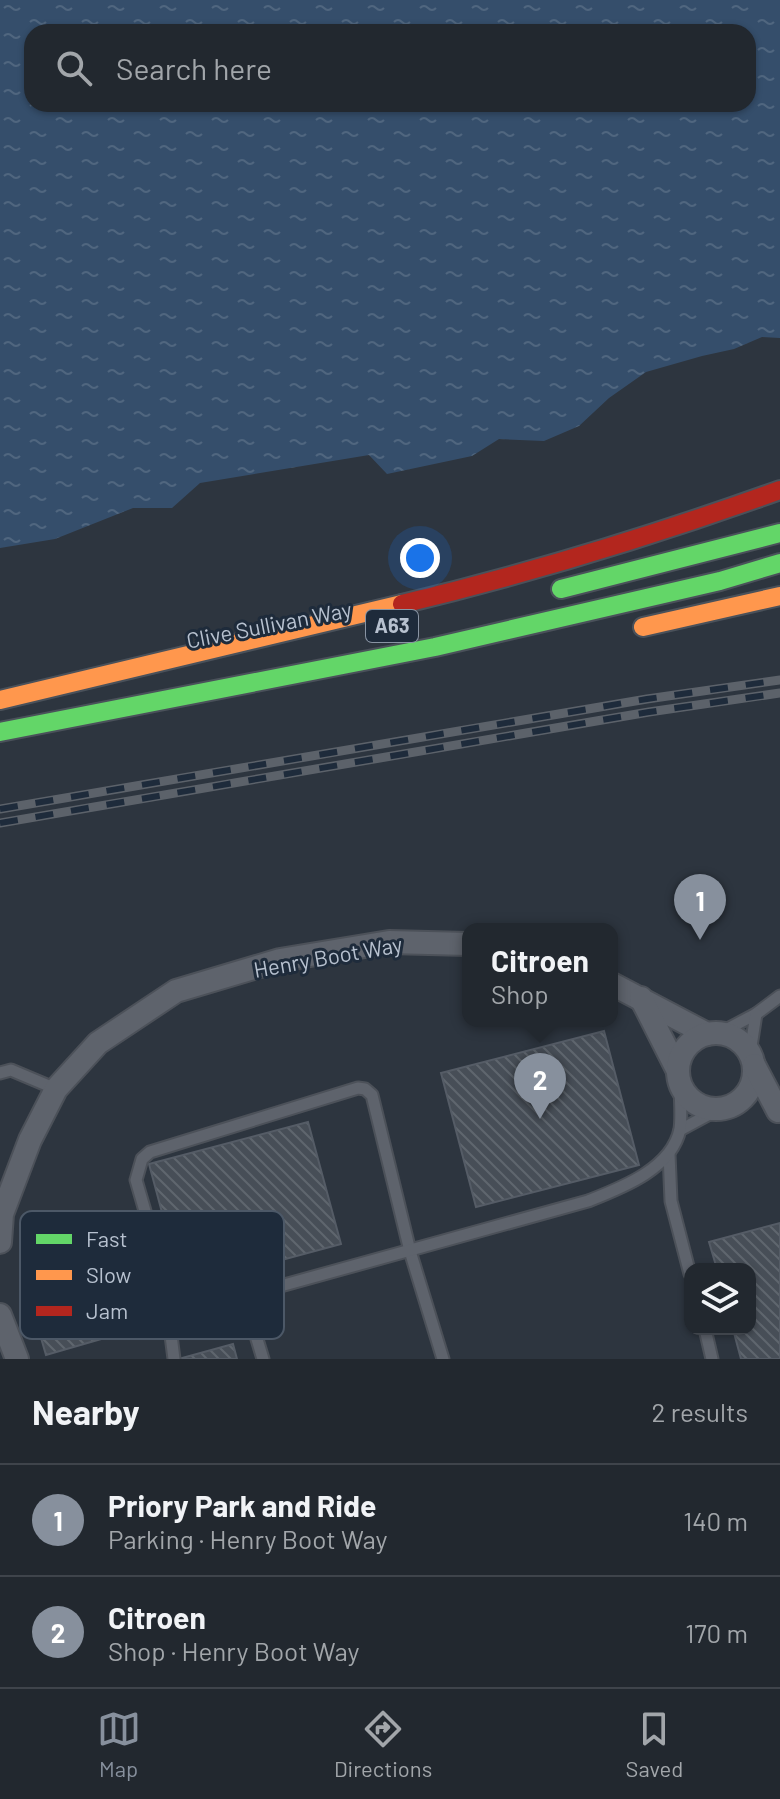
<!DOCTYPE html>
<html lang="en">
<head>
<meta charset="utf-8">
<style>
  body { margin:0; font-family:Barlow,sans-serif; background:#2a3037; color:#f1f3f6 }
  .controls { position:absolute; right:24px; bottom:24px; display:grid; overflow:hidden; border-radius:16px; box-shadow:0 2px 6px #0004 }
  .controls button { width:72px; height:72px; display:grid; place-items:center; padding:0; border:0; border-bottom:2px solid #3f444b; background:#22282f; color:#f1f3f6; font:40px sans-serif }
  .you { position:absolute; left:420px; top:558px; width:28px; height:28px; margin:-20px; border:6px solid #fff; border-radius:50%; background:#1a73e8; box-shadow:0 0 0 12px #1a73e833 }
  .badge { display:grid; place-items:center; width:52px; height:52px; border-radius:50%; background:#87909d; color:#fff; font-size:26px; font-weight:700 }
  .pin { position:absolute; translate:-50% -66px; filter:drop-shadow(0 2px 4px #0008) }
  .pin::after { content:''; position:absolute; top:42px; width:28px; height:24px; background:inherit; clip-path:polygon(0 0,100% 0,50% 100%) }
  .popup { position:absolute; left:462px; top:923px; width:156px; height:104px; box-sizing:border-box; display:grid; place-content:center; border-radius:16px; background:#22282f; filter:drop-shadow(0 2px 6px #0005); font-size:26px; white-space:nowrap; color:#a2a6aa }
  .popup b { font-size:30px; color:#f1f3f6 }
  .popup::after { content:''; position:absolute; left:50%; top:100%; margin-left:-16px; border:16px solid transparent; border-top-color:#22282f }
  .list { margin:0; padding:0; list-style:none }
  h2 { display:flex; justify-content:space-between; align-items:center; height:104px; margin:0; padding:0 32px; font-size:34px }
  h2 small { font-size:26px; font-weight:400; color:#a2a6aa }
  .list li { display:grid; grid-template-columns:52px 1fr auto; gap:24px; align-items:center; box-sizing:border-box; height:112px; padding:0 32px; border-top:2px solid #3f444b }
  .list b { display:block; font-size:30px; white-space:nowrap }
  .list p { margin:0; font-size:26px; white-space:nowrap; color:#a2a6aa }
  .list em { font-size:26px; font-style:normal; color:#a2a6aa }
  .icon { flex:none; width:44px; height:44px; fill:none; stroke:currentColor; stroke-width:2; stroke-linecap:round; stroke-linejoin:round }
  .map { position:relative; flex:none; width:780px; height:1359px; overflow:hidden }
  .search { position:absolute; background:#22282f; box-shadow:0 2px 6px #0004; left:24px; right:24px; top:24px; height:88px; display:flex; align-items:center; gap:20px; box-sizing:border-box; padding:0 28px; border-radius:24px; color:#a2a6aa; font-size:30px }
  .sheet { height:328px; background:#22282f }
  nav { display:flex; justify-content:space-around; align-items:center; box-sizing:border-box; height:112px; border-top:2px solid #3f444b; background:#22282f; font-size:22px; color:#a2a6aa }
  nav a { display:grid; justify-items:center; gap:4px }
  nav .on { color:#87909d }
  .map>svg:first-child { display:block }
  .water { fill:url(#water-ripples); fill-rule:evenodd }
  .building { fill:url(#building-back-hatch); stroke:#555c66; stroke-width:2 }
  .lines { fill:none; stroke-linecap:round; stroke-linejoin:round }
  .lane-casing { stroke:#4c5159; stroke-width:15 }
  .street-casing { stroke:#4c5159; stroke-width:26 }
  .fast-casing { stroke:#4a515a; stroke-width:22 }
  .slow-casing { stroke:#4a515a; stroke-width:22 }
  .jam-casing { stroke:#4a515a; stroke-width:22 }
  .lane { stroke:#5e636c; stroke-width:11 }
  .street { stroke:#5e636c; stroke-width:22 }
  .fast { stroke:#63d668; stroke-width:18 }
  .slow { stroke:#ff974d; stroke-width:18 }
  .jam { stroke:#b3261e; stroke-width:18 }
  .rail-casing { stroke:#5c626a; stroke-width:9 }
  .rail { stroke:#1e2b3b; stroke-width:6; stroke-dasharray:18; stroke-linecap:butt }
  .labels { text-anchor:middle; stroke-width:6; stroke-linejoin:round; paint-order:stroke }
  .shield { fill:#1e2b3b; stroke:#8994a3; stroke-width:2 }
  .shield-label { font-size:20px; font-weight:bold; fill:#b7c1cf }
  .street-label { font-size:22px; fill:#b7c1cf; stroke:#1e2b3b }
  .key { fill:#1e2b3b; stroke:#4c5867; stroke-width:2 }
  .key-label { font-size:22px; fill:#b7c1cf }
</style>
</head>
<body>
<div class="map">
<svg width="780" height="1359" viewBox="0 0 780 1359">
  <defs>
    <pattern id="water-ripples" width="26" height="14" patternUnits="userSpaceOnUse" patternTransform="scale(2)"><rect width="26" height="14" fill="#354e6b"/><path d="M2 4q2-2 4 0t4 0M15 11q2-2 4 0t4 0" fill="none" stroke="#50667f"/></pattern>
    <pattern id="building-back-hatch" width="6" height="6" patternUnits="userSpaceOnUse" patternTransform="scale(2)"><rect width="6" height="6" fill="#474e57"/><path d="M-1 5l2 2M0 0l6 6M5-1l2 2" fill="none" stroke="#5f666e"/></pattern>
  </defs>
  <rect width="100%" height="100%" fill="#2d353f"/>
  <path class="water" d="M0 0H780V338L762 337 734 349 702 356 646 372 609 398 579 426 544 441 499 439 472 456 387 474 369 455 200 483 172 508H133L55 539 0 548ZM32 32H748V104H32Z"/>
  <g class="building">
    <path d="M604 1031 639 1165 476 1207 441 1073Z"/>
    <path d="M308 1122 341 1244 182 1287 149 1164Z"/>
    <path d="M780 1223V1359H741L733 1329H750V1269H717L709 1242Z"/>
    <path d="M100 1287 115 1335 46 1355 32 1307Z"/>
    <path d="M233 1344 237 1359H182V1358Z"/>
  </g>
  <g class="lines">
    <g class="lane-casing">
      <g id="lane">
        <path d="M720 1033 756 1014 780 996"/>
        <path d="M750 1053 756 1014"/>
        <path d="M0 1073 11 1070 56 1089"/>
        <path d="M680 1130 719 1109"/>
        <path d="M669 1154 671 1201 690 1274"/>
        <path d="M705 1329 712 1359"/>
        <path d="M174 1359 168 1312 170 1297 136 1180 142 1159 150 1152 358 1088 365 1089 372 1095 410 1251 443 1359"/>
        <path d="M263 1359 253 1326 266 1290 588 1201C621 1188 672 1169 680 1129 682 1115 680 1098 680 1084"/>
      </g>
    </g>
    <g class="street-casing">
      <g id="street">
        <path d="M612 984 707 1034"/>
        <path d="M641 998 678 1071"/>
        <circle cx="716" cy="1071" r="38"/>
        <path d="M754 1065 778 1111"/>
        <path d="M0 1242 2 1214 30 1140 56 1089 98 1043 176 991 280 960 389 942 468 944"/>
        <path d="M0 1315 17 1359"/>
      </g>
    </g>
    <g class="fast-casing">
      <g id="fast">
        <path d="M561 589 780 533"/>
        <path d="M0 732 435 647 720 581 780 563"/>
      </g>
    </g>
    <g class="slow-casing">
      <g id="slow">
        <path d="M643 627 780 596"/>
        <path d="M0 700 402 604"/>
      </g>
    </g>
    <g class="jam-casing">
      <path id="jam" d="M402 604C531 573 655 535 780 490"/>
    </g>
    <use href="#lane" class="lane"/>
    <use href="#street" class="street"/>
    <use href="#fast" class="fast"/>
    <use href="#slow" class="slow"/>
    <use href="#jam" class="jam"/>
    <g class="rail-casing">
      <g id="rail">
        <path d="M0 809 647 699 780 680"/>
        <path d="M0 823 649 712 780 693"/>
      </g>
    </g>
    <use href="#rail" class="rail"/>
  </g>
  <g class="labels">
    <rect class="shield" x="366" y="610" width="52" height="32" rx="6"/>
    <g class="shield-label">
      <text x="392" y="633">A63</text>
    </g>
    <g class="street-label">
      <text transform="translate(269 625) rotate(-11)" y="8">Clive Sullivan Way</text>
      <text transform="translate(328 957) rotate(-10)" y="8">Henry Boot Way</text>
    </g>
  </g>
  <rect x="20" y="1211" width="264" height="128" rx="12" class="key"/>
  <rect x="36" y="1234" width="36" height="10" fill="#63d668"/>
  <rect x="36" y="1270" width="36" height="10" fill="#ff974d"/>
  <rect x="36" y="1306" width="36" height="10" fill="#b3261e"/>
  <g class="key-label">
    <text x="86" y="1247">Fast</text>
    <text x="86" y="1283">Slow</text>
    <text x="86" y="1319">Jam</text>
  </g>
</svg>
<div class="controls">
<button><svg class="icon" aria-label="layers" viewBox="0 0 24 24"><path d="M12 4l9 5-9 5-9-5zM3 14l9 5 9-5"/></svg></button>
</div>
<div class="you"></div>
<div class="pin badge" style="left:700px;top:940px">1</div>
<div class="pin badge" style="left:540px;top:1119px">2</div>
<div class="popup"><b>Citroen</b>Shop</div>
<div class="search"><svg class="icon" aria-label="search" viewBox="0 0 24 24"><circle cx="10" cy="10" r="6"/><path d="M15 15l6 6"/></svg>Search here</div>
</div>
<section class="sheet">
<h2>Nearby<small>2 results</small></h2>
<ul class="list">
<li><span class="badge">1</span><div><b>Priory Park and Ride</b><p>Parking · Henry Boot Way</p></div><em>140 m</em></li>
<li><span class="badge">2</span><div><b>Citroen</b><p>Shop · Henry Boot Way</p></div><em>170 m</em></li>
</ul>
</section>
<nav>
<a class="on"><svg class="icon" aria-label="map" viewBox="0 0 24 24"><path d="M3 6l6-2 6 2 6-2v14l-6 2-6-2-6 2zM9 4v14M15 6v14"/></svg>Map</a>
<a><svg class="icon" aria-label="directions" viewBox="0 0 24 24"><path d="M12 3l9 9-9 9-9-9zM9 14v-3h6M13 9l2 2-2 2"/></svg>Directions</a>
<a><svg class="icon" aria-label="saved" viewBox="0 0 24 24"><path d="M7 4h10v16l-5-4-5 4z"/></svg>Saved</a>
</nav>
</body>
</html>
